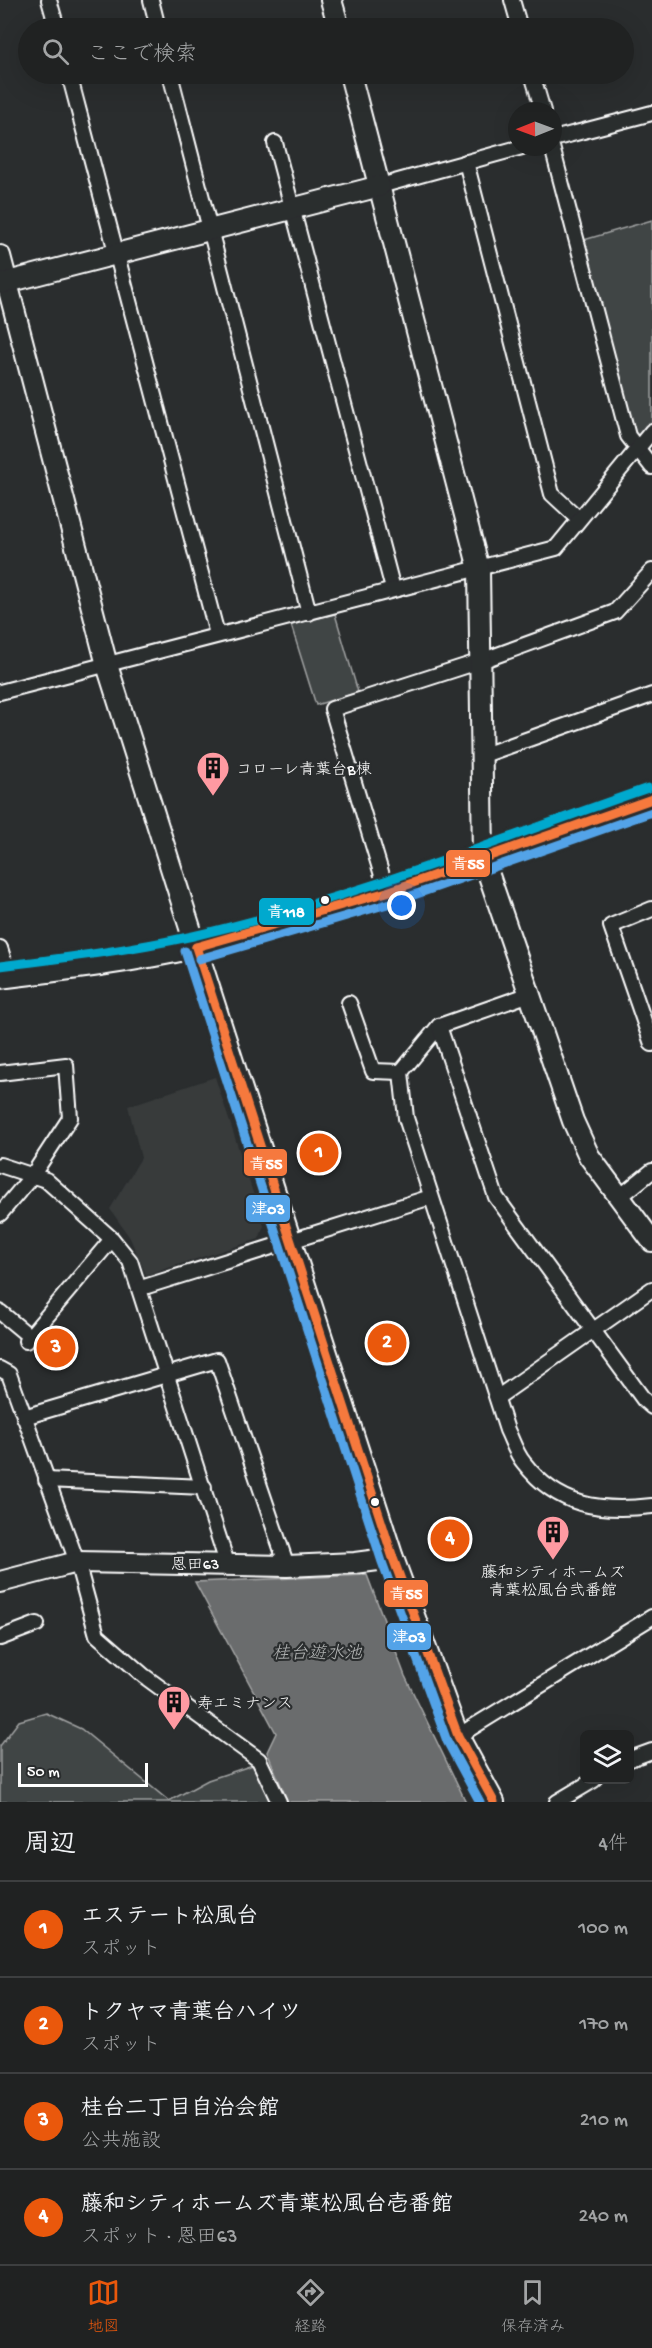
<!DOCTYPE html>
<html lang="ja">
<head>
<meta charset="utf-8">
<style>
  body { margin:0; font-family:"Gochi Hand","Klee One",sans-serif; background:#282a2a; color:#f1f3f6 }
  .controls { position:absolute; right:18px; bottom:18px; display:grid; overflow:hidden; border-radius:9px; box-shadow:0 6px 24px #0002 }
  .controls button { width:54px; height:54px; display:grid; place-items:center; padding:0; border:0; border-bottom:2px solid #3d3f40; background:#202222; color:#f1f3f6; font:30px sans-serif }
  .compass { position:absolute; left:508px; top:102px; width:54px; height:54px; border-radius:50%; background:#202222; box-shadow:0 6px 24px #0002; rotate:269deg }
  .scale { position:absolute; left:18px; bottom:15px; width:130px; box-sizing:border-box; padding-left:6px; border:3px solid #fff; border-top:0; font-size:16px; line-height:21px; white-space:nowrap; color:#fff; -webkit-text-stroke:4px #2a2d2e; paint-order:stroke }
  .you { position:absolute; left:402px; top:906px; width:21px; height:21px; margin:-15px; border:4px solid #fff; border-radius:50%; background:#1a73e8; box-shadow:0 0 0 9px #1a73e833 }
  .badge { display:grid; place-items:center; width:39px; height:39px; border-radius:50%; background:#ea580c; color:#fff; font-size:20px; font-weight:700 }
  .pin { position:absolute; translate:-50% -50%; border:3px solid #fff; box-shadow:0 2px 6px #0006 }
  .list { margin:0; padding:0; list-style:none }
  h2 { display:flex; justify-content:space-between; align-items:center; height:78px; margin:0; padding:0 24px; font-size:26px }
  h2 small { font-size:20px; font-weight:400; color:#a2a4a5 }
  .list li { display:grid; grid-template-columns:39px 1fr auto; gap:18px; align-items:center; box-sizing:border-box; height:96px; padding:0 24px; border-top:2px solid #3d3f40 }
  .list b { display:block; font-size:22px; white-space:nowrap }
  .list p { margin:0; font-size:20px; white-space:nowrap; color:#a2a4a5 }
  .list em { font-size:20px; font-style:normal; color:#a2a4a5 }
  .icon { flex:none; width:33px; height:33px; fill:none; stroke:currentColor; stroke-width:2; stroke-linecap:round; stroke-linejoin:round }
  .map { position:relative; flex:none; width:652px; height:1802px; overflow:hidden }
  .search { position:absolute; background:#202222; box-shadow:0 6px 24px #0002; left:18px; right:18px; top:18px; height:66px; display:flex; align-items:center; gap:15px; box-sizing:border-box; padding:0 21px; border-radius:33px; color:#a2a4a5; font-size:22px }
  .sheet { height:462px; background:#202222 }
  nav { display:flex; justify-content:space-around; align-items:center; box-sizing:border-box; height:84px; border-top:2px solid #3d3f40; background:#202222; font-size:16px; color:#a2a4a5 }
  nav a { display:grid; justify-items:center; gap:3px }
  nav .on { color:#ea580c }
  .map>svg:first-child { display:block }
  .built { fill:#373a3b }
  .green { fill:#414445; stroke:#a0a2a2; stroke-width:1.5 }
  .water { fill:#6a6c6d; stroke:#a6a7a7; stroke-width:1.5 }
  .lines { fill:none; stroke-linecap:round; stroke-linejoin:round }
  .street-casing { stroke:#fff; stroke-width:18 }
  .secondary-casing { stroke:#fff; stroke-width:24 }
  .street { stroke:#2a2d2e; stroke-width:14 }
  .secondary { stroke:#2a2d2e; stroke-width:20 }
  .bus-1-casing { stroke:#2a2d2e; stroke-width:14 }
  .bus-2-casing { stroke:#2a2d2e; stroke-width:14 }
  .bus-3-casing { stroke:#2a2d2e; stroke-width:14 }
  .bus-1 { stroke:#f6793e; stroke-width:9 }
  .bus-2 { stroke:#53a3e8; stroke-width:9 }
  .bus-3 { stroke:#00a9ce; stroke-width:9 }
  .bus-dot { fill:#fff; stroke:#2a2d2e; stroke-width:2 }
  .labels { text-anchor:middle; stroke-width:4.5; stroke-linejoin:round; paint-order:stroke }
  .poi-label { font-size:16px; fill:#fff; stroke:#2a2d2e; text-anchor:start }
  .street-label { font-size:16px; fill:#fff; stroke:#2a2d2e }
  .water-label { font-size:18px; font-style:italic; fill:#b4b6b6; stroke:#2a2d2e }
  .line-badge { stroke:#2a2d2e; stroke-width:2 }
  .badge-label { font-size:16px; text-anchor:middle; font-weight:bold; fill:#fff }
</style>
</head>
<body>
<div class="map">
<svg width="652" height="1802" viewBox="0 0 652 1802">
  <rect width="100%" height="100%" fill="#2a2d2e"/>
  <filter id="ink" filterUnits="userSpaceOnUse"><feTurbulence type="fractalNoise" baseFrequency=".0167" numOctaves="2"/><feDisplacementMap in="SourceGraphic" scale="12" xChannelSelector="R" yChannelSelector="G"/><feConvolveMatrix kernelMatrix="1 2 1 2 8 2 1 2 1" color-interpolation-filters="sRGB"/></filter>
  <g filter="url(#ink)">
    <path class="built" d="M215 1077 264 1226 259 1239 146 1275 130 1238 110 1209 141 1158 128 1106Z"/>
    <g class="green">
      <path d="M652 220V431L638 448 577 242Z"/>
      <path d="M335 614 358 692 316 705 291 625Z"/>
      <path d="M46 1713 81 1729 169 1801 208 1780 253 1765 271 1802H0V1746L19 1721Z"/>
    </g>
    <path class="water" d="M367 1575 405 1676 466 1802H288L267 1752 276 1733 195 1582Z"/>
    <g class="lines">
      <g class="street-casing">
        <g id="street">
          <path d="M49 0 57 28"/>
          <path d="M151 0 158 28"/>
          <path d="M512 0 520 28"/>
          <path d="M69 74 217 634"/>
          <path d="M170 74 309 613"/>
          <path d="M532 74 543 111"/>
          <path d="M553 139 652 113"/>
          <path d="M275 143 393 589"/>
          <path d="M552 147 628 436 652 467"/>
          <path d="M466 162 552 494 578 518"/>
          <path d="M380 186 522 147"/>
          <path d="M0 692 556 548 652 431"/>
          <path d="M481 756 652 695"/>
          <path d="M387 892 332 709 481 661 615 612 652 571"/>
          <path d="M652 909 611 926 652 1044"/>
          <path d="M0 948 9 977"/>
          <path d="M530 994 439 1026 401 1072 406 1118 507 1430C512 1440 516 1454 524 1463 558 1507 600 1512 652 1506"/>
          <path d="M349 1003 373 1071 401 1072"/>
          <path d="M439 1026 496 1197 644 1400 652 1407"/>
          <path d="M0 1073 66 1065 70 1118 32 1176 0 1214"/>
          <path d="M0 1165 46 1180 112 1239 130 1261 227 1563"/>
          <path d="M621 1196 652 1171"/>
          <path d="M141 1288 431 1197"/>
          <path d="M0 1312 29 1336"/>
          <path d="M26 1341 112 1239"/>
          <path d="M0 1369 9 1374 77 1562 97 1635 144 1676 259 1760 279 1802"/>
          <path d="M498 1397 652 1289"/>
          <path d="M24 1417 217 1360 287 1566"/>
          <path d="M46 1480 204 1487"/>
          <path d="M0 1638 37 1624"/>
          <path d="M458 1736 652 1617"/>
          <path d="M630 1759 652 1751"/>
          <path d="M557 1802 594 1780"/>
        </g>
      </g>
      <g class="secondary-casing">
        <g id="secondary">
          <path d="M331 0 339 28"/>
          <path d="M350 74 479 569 483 858 573 1121 589 1156 652 1241"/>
          <path d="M0 256 107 665 196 947 393 1558 458 1736 494 1802"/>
          <path d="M0 284 380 186"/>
          <path d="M0 978C66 970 133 962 198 947 352 910 502 851 652 799"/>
          <path d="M0 1582 77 1562 287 1566 355 1563 393 1558"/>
        </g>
      </g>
      <use href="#street" class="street"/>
      <use href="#secondary" class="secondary"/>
      <g class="bus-1-casing">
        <g id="bus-1">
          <path d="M196 947 393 1558 458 1736 494 1802"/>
          <path d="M196 947 387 892 652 799"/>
        </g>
      </g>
      <g class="bus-2-casing">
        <g id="bus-2">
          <path d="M185 951 382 1562 447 1741 480 1802"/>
          <path d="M199 959 391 903 652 812"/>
        </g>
      </g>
      <g class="bus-3-casing">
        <path id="bus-3" d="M0 966C65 958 130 950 193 936 349 900 498 840 648 788"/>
      </g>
      <use href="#bus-1" class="bus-1"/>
      <use href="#bus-2" class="bus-2"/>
      <use href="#bus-3" class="bus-3"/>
    </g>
  </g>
  <defs>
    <g id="building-pin" transform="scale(1.725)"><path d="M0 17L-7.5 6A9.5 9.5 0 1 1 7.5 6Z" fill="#ff9aa2" stroke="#2a2d2e"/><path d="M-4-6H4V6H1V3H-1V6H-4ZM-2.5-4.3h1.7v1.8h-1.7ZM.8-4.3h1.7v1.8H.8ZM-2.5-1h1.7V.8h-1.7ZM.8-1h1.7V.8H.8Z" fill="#111"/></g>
  </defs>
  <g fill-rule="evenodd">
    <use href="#building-pin" x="213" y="768"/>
    <use href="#building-pin" x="553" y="1532"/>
    <use href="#building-pin" x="174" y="1702"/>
  </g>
  <g class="bus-dot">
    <circle cx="325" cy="900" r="5"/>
    <circle cx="375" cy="1502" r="5"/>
  </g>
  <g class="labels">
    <g class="poi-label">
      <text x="236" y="774">コローレ青葉台B棟</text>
      <text x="553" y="1577" text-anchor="middle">藤和シティホームズ<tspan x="553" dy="18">青葉松風台弐番館</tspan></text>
      <text x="197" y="1708">寿エミナンス</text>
    </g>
    <g class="street-label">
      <text x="195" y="1569">恩田63</text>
    </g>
    <g class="water-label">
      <text x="317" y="1658">桂台遊水池</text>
    </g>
  </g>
  <g class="line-badge">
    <rect x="445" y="849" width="46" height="29" rx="6" fill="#f6793e"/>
    <rect x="258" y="897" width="57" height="29" rx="6" fill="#00a9ce"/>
    <rect x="243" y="1148" width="45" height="29" rx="6" fill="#f6793e"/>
    <rect x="245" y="1194" width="46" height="29" rx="6" fill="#53a3e8"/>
    <rect x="383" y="1579" width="46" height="29" rx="6" fill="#f6793e"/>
    <rect x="386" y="1622" width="46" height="29" rx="6" fill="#53a3e8"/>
  </g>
  <g class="badge-label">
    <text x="468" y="869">青55</text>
    <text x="286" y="917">青118</text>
    <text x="266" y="1169">青55</text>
    <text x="268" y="1214">津03</text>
    <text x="406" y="1599">青55</text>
    <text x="409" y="1642">津03</text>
  </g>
</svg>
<div class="controls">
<button><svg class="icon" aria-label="layers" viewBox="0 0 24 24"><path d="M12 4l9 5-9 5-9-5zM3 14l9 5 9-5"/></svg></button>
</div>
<svg class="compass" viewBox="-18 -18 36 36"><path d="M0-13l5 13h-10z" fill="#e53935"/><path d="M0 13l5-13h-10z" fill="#a2a4a5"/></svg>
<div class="scale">50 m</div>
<div class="you"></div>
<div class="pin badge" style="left:319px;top:1153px">1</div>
<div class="pin badge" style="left:387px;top:1343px">2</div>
<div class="pin badge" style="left:56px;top:1348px">3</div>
<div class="pin badge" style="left:450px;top:1539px">4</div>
<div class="search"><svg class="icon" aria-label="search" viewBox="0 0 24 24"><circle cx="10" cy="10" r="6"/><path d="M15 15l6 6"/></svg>ここで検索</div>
</div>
<section class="sheet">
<h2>周辺<small>4件</small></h2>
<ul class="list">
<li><span class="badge">1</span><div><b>エステート松風台</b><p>スポット</p></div><em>100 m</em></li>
<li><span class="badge">2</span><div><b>トクヤマ青葉台ハイツ</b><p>スポット</p></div><em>170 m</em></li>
<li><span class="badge">3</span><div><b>桂台二丁目自治会館</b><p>公共施設</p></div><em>210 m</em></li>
<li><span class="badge">4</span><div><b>藤和シティホームズ青葉松風台壱番館</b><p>スポット · 恩田63</p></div><em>240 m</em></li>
</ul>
</section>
<nav>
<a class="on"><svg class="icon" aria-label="map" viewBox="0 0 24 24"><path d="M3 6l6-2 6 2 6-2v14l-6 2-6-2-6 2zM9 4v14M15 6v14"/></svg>地図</a>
<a><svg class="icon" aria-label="directions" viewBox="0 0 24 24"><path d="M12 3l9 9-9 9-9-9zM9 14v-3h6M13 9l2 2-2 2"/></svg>経路</a>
<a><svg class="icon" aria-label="saved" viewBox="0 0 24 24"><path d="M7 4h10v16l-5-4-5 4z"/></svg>保存済み</a>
</nav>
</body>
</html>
